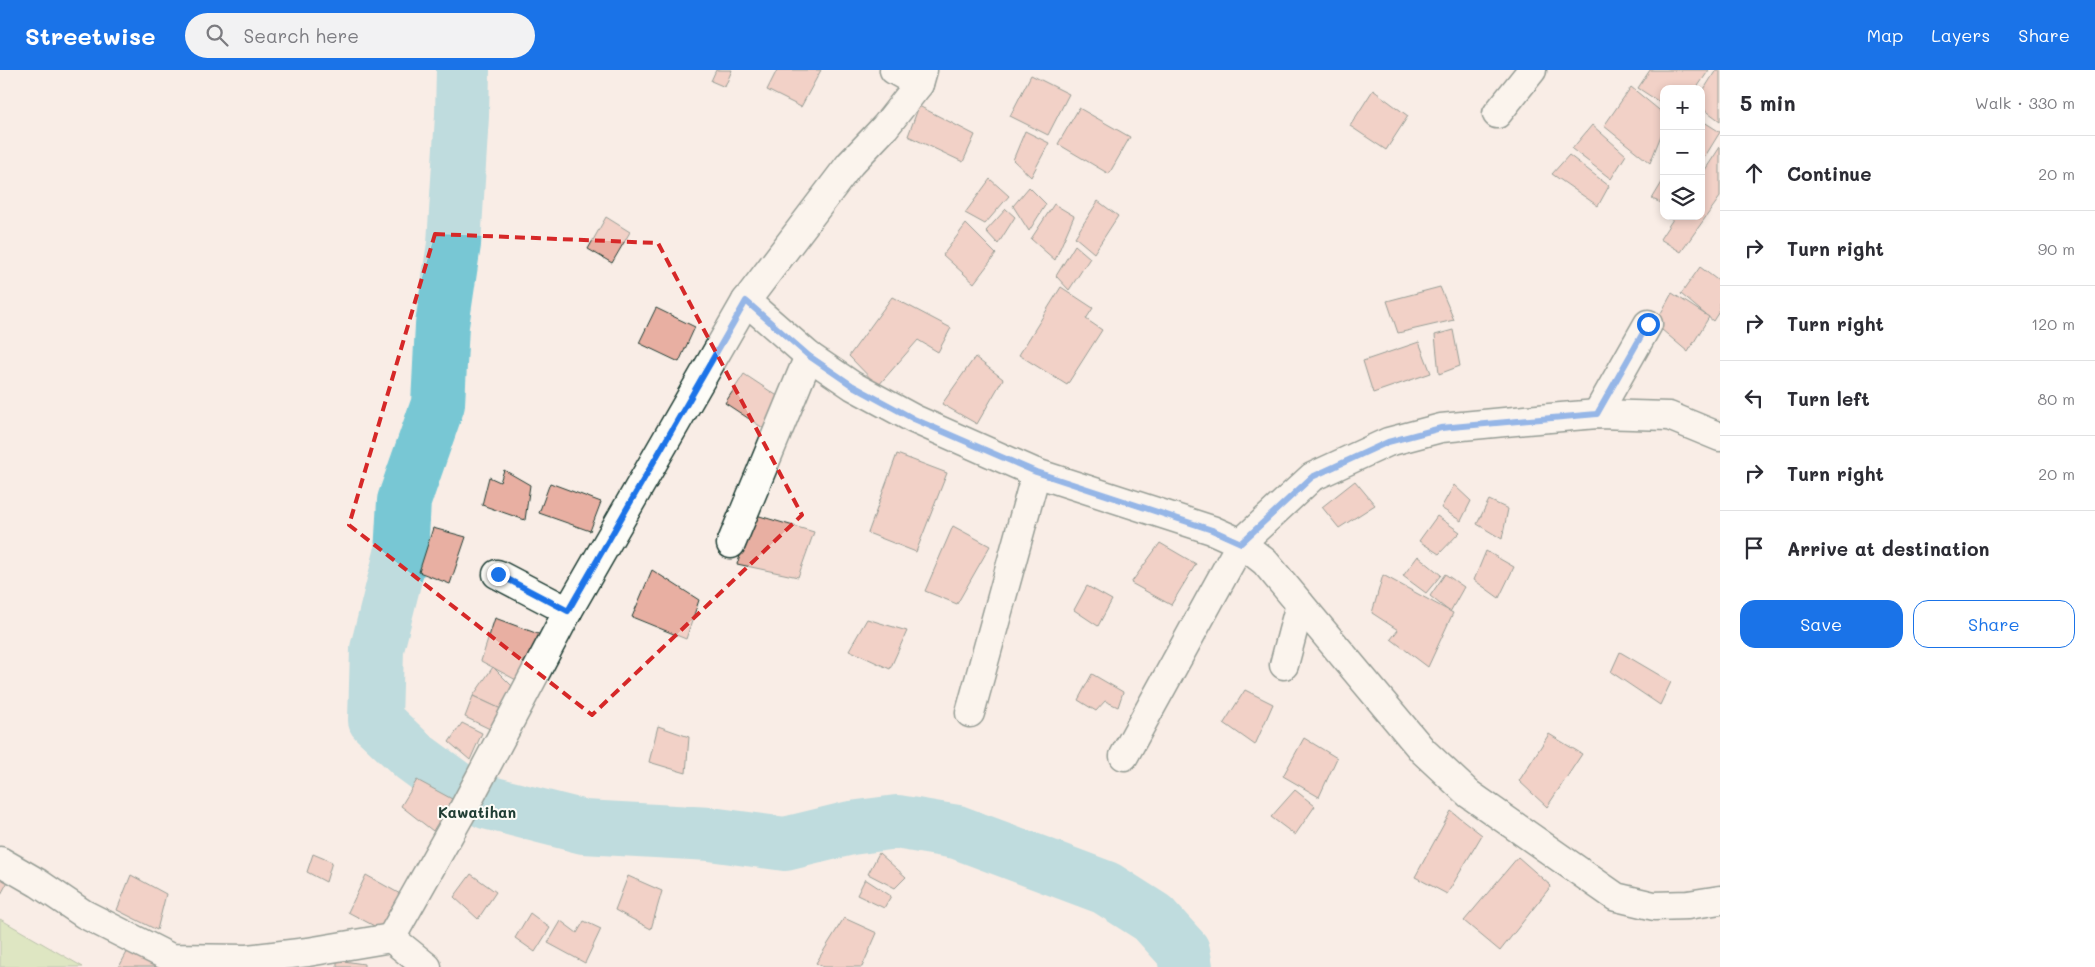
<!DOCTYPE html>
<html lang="en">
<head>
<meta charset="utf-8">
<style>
  body { margin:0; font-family:Mali,sans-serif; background:#f2f2f3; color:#2b2b33 }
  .controls { position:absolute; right:15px; top:15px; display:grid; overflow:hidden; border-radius:10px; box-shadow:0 2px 8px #0003 }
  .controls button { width:45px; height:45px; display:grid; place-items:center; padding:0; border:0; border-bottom:1px solid #e1e1e2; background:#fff; color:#2b2b33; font:25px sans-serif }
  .stop { position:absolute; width:15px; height:15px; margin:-11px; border:4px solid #1a73e8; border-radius:50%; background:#fff }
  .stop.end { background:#1a73e8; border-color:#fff; box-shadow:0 1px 5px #0008 }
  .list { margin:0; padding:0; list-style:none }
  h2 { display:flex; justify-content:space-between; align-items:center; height:65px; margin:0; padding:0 20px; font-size:21px }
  h2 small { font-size:16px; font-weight:400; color:#7c7c81 }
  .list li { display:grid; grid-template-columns:32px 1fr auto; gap:15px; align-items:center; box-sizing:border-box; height:75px; padding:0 20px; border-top:1px solid #e1e1e2 }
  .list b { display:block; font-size:19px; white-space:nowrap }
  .list em { font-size:16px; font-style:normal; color:#7c7c81 }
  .actions { display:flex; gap:10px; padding:15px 20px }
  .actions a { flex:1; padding:11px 0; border:1px solid #1a73e8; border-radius:15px; text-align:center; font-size:18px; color:#1a73e8 }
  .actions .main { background:#1a73e8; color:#fff }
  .icon { flex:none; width:28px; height:28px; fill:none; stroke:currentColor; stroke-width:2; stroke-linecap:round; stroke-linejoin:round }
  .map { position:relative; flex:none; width:1720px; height:897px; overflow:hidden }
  header { display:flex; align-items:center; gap:30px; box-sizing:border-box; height:70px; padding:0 25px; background:#1a73e8; color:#fff }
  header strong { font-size:24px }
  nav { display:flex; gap:28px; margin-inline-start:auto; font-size:18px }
  .search { width:350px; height:45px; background:#f2f2f3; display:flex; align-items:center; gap:12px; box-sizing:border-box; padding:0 18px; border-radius:28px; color:#7c7c81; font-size:19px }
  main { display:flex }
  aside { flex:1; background:#fff }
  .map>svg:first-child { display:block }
  .green { fill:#bcdd97; stroke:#6e8d66 }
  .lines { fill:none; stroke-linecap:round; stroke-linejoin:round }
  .river { stroke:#78c7d4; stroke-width:54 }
  .building { fill:#e8afa2; stroke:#1f3d34 }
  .street-casing { stroke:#1f3d34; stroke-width:31 }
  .street { stroke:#fdfcf7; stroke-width:28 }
  .route { stroke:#1a73e8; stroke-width:6 }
  .marked { fill:none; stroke:#d62828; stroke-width:4; stroke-dasharray:10 6; stroke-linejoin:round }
  .labels { text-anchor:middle; stroke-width:4; stroke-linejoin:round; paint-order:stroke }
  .neighbourhood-label { font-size:15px; font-weight:bold; fill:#1f3d34; stroke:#fdfcf7 }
</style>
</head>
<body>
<header>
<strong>Streetwise</strong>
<div class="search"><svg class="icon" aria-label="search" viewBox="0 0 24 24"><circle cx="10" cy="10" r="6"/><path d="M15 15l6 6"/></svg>Search here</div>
<nav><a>Map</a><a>Layers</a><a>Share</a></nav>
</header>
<main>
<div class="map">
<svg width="1720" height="897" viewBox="0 0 1720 897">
  <rect width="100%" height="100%" fill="#f9ede6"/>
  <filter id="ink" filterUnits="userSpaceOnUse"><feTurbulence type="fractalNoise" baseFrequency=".02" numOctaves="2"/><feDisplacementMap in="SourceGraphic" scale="10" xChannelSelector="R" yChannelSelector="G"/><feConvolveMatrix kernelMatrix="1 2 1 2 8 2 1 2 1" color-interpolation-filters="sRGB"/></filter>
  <g filter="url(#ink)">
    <path class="green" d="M0 849 83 897H0Z"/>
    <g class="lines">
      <g class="river">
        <path d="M459 720 414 687 375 650 377 579 401 484 404 431 438 334 442 255 454 174 462 46 463 0"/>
        <path d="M486 732 584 757 710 764 785 774 851 758 897 752 957 762 1106 818 1153 848 1183 881 1186 897"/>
      </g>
    </g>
    <g class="building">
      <path d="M716 0H732L725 17 711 11Z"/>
      <path d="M777 0H821L801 37 767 20Z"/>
      <path d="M1650 0H1709L1696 19H1664V35L1638 18Z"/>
      <path d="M1716 0H1720V51L1701 37V24Z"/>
      <path d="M1031 5 1069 24 1048 65 1010 46Z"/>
      <path d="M1631 17 1664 44V58L1650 93 1604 56Z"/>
      <path d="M1373 20 1408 46 1386 80 1350 56Z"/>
      <path d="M919 36 975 65 963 92 908 66Z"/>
      <path d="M1079 38 1130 67 1109 104 1058 74Z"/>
      <path d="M1701 50 1720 62 1701 93Z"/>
      <path d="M1592 55 1626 85 1611 109 1572 79Z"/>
      <path d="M1025 61 1049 73 1031 107 1013 90Z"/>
      <path d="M1720 77V127L1681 182 1660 169 1675 146H1701V106Z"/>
      <path d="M1569 85 1609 116 1598 136 1552 104Z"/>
      <path d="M990 109 1009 126 985 154 965 143Z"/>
      <path d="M1664 109V134L1652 129Z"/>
      <path d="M1029 117 1046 134 1029 161 1013 136Z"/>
      <path d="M1098 131 1118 146 1094 183 1075 167Z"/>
      <path d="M1054 134 1074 146 1055 190 1031 169Z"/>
      <path d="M1006 139 1015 147 998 174 986 161Z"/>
      <path d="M606 147 630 162 612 193 588 179Z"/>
      <path d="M966 154 996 184 974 213 943 185Z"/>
      <path d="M1075 175 1090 188 1069 220 1056 206Z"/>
      <path d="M1700 197 1720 212V240L1713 251 1681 224Z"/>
      <path d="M1061 217 1093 238 1086 249 1102 260 1067 315 1019 285Z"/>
      <path d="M1440 217 1454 250 1398 263 1387 231Z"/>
      <path d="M1672 223 1709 247 1688 282 1655 254Z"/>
      <path d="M892 227 951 258 938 282 918 270 878 316 849 286Z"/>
      <path d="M656 238 695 257 679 292 639 273Z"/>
      <path d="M1453 260 1460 296 1439 304 1435 265Z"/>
      <path d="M1419 272 1431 303 1373 323 1363 291Z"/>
      <path d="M975 287 1003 309 977 354 942 334Z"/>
      <path d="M744 304 782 329 763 358 725 333Z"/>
      <path d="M897 384 947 403 916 482 868 463Z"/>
      <path d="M504 400 530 415 525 450 482 435 489 407 500 412Z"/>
      <path d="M1355 411 1375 435 1339 458 1322 437Z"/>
      <path d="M550 413 601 432 590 461 539 443Z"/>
      <path d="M1454 415 1471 431 1461 451 1441 438Z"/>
      <path d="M1489 430 1508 439 1502 469 1477 454Z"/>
      <path d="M756 445 814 462 798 507 737 494Z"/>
      <path d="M1437 446 1460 462 1439 484 1419 471Z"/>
      <path d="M953 456 990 476 957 534 925 521Z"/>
      <path d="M433 458 466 467 450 514 419 502Z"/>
      <path d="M1160 473 1196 494 1171 535 1131 513Z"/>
      <path d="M1486 481 1514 497 1499 528 1474 510Z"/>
      <path d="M1418 486 1441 505 1426 523 1403 506Z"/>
      <path d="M652 500 699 530 686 569 632 547Z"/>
      <path d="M1445 504 1464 517 1450 542 1430 526Z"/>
      <path d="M1383 505 1453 543 1428 597 1391 569 1398 560 1372 543Z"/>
      <path d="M1087 516 1112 530 1098 556 1074 540Z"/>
      <path d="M495 548 541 565 518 611 481 591Z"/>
      <path d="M867 549 907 561 890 599 849 580Z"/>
      <path d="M1620 582 1671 612 1660 635 1611 602Z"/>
      <path d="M493 597 514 618 501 639 473 626Z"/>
      <path d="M1092 604 1123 622 1118 637 1105 631 1096 641 1078 630Z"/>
      <path d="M1245 620 1273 634 1255 675 1224 653Z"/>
      <path d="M473 626 501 639 492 660 465 647Z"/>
      <path d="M462 653 482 663 470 690 449 672Z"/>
      <path d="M658 656 689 667 686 703 649 692Z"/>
      <path d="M1549 664 1582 684 1547 737 1519 711Z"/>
      <path d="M1304 668 1337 688 1319 727 1283 706Z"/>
      <path d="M417 710 452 729 433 761 401 736Z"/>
      <path d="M1295 720 1315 736 1295 765 1271 747Z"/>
      <path d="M1451 741 1482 765 1447 824 1415 807Z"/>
      <path d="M879 783 906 807 895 818 868 804Z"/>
      <path d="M313 784 332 792 326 812 307 802Z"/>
      <path d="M1518 787 1551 816 1500 881 1464 851Z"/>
      <path d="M0 801 11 806 0 826Z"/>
      <path d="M471 804 496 822 478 849 454 827Z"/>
      <path d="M131 805 166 824 157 860 117 840Z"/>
      <path d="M366 805 402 825 380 859 348 842Z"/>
      <path d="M628 806 662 821 651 859 615 840Z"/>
      <path d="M865 809 891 826 884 838 857 825Z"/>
      <path d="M530 843 550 858 535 882 515 868Z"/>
      <path d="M844 848 877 863 862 897H823L816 893Z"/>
      <path d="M561 851 577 863 584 851 601 859 585 893 548 873Z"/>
      <path d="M131 875 170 897H119Z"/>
      <path d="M337 890 364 894V897H337Z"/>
    </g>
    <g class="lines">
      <g class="street-casing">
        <g id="street">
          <path d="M894 0 919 14"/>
          <path d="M1497 44 1532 0"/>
          <path d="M746 231 809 286 853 316 914 349 1036 403 1212 460 1241 473 1265 492 1423 681 1469 724 1616 827 1654 836 1688 835 1720 830"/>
          <path d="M1597 344 1648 254"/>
          <path d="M731 474 809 286"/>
          <path d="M497 504 568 541"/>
          <path d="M1284 595 1300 534"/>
          <path d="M970 643 1036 403"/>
          <path d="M1124 686 1241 473 1312 407 1388 372 1441 358 1526 350 1597 344 1669 346 1720 367"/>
          <path d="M0 791 38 813 84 844 171 888 247 889 308 882 391 868"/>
          <path d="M427 897 391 868 463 740 568 541 746 231 850 94 885 57 919 14 923 0"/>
        </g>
      </g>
      <use href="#street" class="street"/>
    </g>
  </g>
  <g class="lines" filter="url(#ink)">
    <path class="route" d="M498 504 568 541 746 231 809 286 853 316 914 349 1036 402 1212 460 1241 473 1312 407 1388 372 1441 358 1597 344 1648 254"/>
  </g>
  <path d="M0 0H1720V897H0ZM435 164 658 173 802 445 592 645 349 455Z" fill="#f9ede6" fill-opacity=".55" fill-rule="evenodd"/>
  <path class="marked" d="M435 164 658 173 802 445 592 645 349 455Z"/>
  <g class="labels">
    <g class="neighbourhood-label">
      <text x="477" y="748">Kawatihan</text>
    </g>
  </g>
</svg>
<div class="controls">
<button>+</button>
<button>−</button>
<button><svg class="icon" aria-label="layers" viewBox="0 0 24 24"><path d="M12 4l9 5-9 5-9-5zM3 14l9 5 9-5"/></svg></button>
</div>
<div class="stop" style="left:1648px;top:254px"></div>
<div class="stop end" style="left:498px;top:504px"></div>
</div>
<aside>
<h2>5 min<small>Walk · 330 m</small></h2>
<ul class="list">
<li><svg class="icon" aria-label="ahead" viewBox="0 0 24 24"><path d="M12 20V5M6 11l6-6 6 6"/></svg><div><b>Continue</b></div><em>20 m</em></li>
<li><svg class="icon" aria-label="right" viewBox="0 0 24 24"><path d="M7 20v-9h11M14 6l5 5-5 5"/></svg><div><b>Turn right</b></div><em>90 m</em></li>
<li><svg class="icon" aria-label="right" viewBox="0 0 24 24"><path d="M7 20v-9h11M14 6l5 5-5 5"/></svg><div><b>Turn right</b></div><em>120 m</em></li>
<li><svg class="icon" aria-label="left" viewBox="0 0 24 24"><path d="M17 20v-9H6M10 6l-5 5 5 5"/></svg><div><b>Turn left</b></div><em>80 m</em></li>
<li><svg class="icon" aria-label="right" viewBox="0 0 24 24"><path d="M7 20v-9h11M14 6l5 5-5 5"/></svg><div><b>Turn right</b></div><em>20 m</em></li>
<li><svg class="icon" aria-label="arrive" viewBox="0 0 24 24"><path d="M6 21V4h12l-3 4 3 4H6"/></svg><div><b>Arrive at destination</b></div></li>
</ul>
<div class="actions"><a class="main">Save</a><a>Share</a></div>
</aside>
</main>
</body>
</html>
